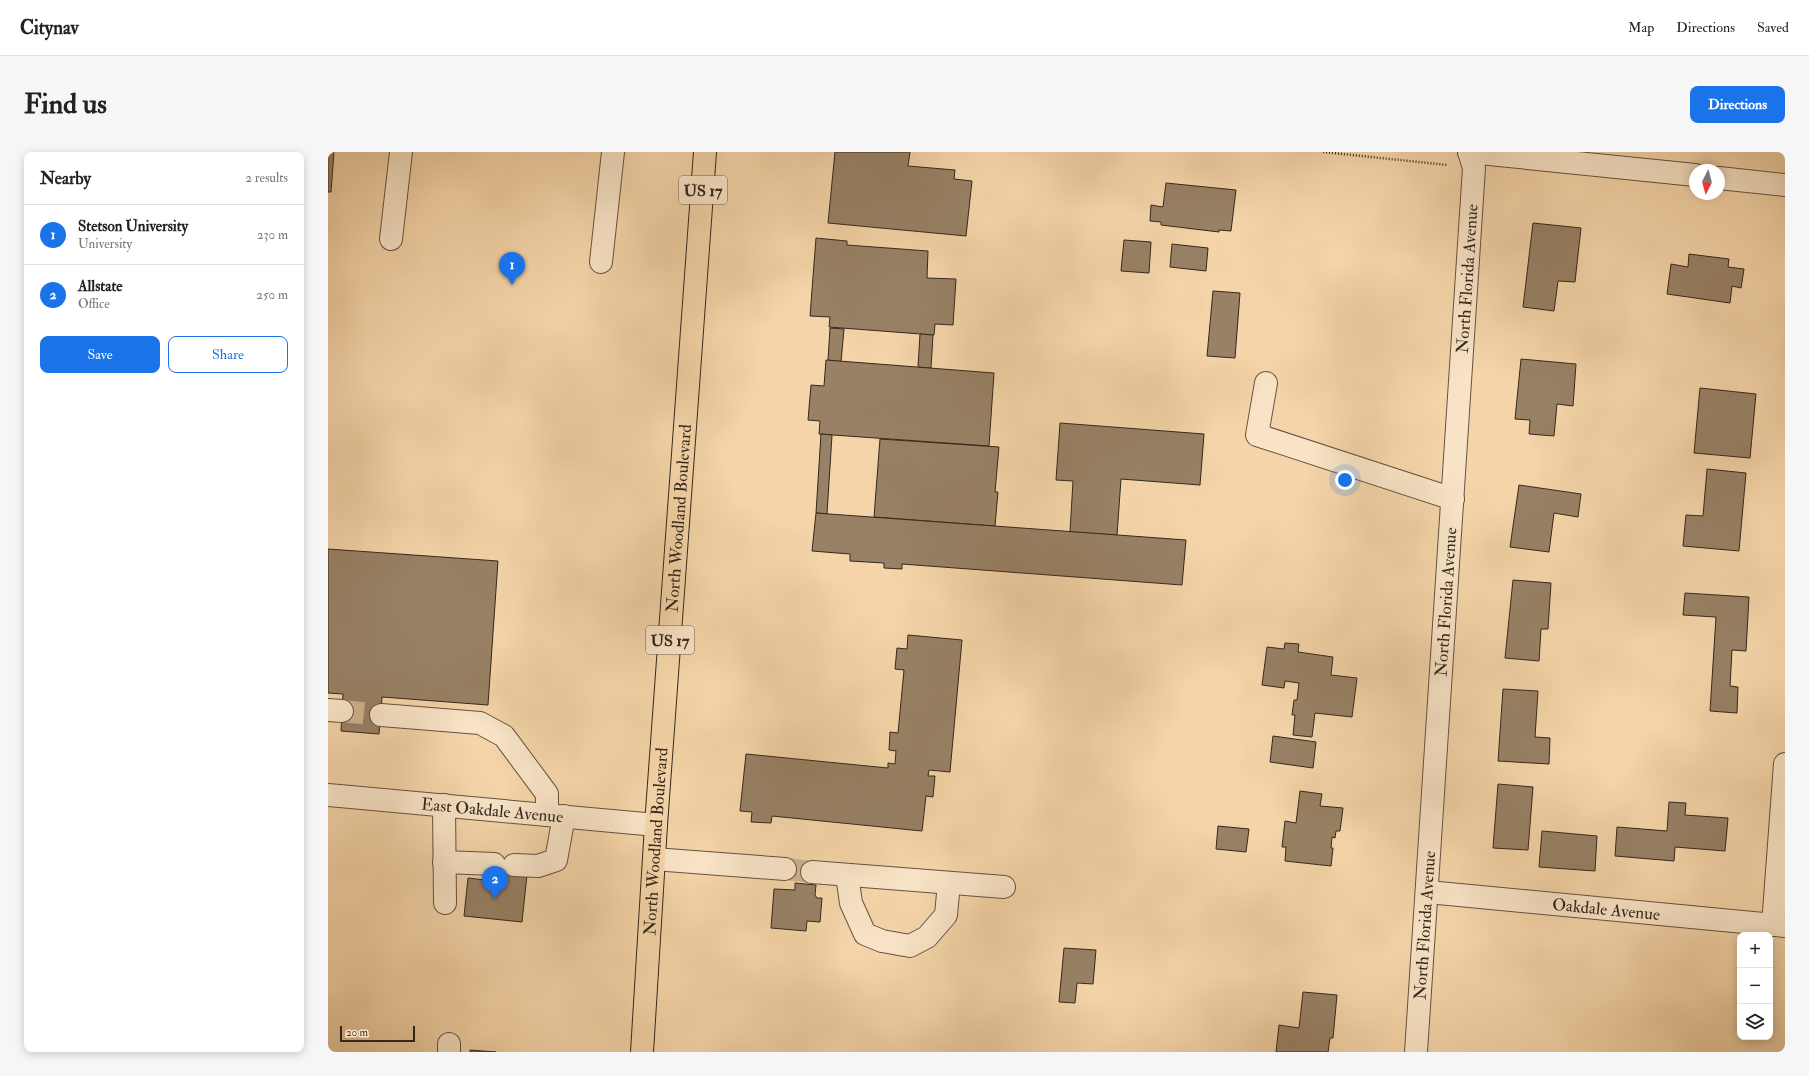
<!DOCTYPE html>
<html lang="en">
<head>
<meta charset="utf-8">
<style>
  body { margin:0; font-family:"IM FELL Double Pica",serif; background:#f6f6f6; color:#222 }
  .controls { position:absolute; right:12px; bottom:12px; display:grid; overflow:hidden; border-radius:8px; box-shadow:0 2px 10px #0003 }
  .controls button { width:36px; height:36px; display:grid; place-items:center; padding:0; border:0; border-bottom:1px solid #e0e0e0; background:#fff; color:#222; font:20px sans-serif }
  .compass { position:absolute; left:1361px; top:12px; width:36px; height:36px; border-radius:50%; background:#fff; box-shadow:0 2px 10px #0003; rotate:186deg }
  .scale { position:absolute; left:12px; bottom:10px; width:75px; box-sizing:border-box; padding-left:4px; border:2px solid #34281d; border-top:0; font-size:11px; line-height:14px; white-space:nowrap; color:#34281d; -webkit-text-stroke:3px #f8e3c6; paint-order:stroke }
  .you { position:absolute; left:1017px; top:328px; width:14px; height:14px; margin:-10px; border:3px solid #fff; border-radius:50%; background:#1a73e8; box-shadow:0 0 0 6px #1a73e833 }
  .badge { display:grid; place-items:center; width:26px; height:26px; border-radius:50%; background:#1a73e8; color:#fff; font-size:13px; font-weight:700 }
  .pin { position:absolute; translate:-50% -33px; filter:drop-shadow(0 1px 2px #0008) }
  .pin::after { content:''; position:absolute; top:21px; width:14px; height:12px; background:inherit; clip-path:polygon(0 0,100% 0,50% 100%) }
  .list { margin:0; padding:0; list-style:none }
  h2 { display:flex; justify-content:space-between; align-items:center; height:52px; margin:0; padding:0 16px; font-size:17px }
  h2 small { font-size:13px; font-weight:400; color:#767676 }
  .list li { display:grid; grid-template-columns:26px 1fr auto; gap:12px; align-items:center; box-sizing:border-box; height:60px; padding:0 16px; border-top:1px solid #e0e0e0 }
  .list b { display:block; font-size:15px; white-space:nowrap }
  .list p { margin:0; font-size:13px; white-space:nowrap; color:#767676 }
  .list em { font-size:13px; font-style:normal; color:#767676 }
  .actions { display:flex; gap:8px; padding:12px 16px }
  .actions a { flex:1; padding:9px 0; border:1px solid #1a73e8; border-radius:8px; text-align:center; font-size:14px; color:#1a73e8 }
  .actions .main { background:#1a73e8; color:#fff }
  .icon { flex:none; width:22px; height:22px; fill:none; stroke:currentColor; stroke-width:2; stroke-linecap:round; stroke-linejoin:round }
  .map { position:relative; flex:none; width:1457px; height:900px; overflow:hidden; border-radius:8px }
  header { display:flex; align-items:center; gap:24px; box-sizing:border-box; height:56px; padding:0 20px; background:#fff; border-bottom:1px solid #e0e0e0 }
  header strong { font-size:19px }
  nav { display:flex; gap:22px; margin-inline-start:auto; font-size:14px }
  .intro { display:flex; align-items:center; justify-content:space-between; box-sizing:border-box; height:96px; padding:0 24px }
  h1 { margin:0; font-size:28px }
  .button { padding:10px 18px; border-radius:8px; background:#1a73e8; color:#fff; font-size:14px; font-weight:700 }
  main { display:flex; gap:24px; padding:0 24px }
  aside { flex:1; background:#fff; border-radius:8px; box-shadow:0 2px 10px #0003 }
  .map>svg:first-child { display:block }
  .building { fill:#988165; stroke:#34281d }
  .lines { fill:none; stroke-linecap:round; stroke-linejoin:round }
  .minor-tunnel { stroke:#ceb28c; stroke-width:22; stroke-dasharray:22 11; stroke-linecap:butt }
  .minor-casing { stroke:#645340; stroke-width:24 }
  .major-casing { stroke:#34281d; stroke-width:24 }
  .path { stroke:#34281d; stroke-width:2.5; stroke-dasharray:1 2; stroke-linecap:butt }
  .minor { stroke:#f8e3c6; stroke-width:22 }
  .major { stroke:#f4d4a8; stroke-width:22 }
  .labels { text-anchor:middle; stroke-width:3.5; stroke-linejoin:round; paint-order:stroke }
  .shield { fill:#f8e3c6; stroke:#6f6050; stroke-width:1 }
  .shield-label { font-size:16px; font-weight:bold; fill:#34281d }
  .street-label { font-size:17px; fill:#34281d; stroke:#f8e3c6 }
</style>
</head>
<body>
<header>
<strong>Citynav</strong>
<nav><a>Map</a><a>Directions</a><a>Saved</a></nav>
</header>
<div class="intro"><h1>Find us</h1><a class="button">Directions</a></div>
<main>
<aside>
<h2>Nearby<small>2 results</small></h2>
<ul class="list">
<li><span class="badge">1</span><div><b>Stetson University</b><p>University</p></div><em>230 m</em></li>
<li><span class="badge">2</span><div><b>Allstate</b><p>Office</p></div><em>250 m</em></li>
</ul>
<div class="actions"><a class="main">Save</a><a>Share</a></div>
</aside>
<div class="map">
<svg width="1457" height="900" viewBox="0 0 1457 900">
  <rect width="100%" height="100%" fill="#f4d4a8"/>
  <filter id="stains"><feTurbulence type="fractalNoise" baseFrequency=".005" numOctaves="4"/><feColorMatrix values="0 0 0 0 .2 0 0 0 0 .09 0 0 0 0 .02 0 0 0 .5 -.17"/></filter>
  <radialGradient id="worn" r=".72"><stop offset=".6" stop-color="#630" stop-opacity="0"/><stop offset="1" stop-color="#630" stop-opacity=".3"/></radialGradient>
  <g class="building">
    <path d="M0 0H6L3 40H0Z"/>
    <path d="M507 0H582L580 14 627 18 626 27 644 29 638 84 500 71Z"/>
    <path d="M838 31 908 38 903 79 891 78V80L833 73V70L822 69 823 53 835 55Z"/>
    <path d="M1205 71 1253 76 1247 130 1230 129 1226 159 1195 155Z"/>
    <path d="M488 86 519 89V93L600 99 599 126 628 127 625 173 607 172 606 183 501 175 502 165 482 164Z"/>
    <path d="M796 88 823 90 821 121 793 119Z"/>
    <path d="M844 92 880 96 878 119 842 115Z"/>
    <path d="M1361 102 1401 107 1400 115 1416 117 1413 136 1404 134 1402 151 1339 142 1343 112 1360 115Z"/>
    <path d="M885 139 912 141 907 206 879 204Z"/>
    <path d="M502 176 516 177 513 210 500 208Z"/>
    <path d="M592 182 605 183 603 216 590 215Z"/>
    <path d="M1193 207 1248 212 1245 254 1229 252 1226 284 1201 282 1202 268 1187 267Z"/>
    <path d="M498 208 666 221 661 294 491 282 492 269 480 268 483 233 496 234Z"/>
    <path d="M1372 236 1428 242 1422 306 1366 301Z"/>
    <path d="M732 271 876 282 872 333 793 327 789 383 742 380 745 329 728 328Z"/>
    <path d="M493 282 504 283 499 362 488 361Z"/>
    <path d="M552 287 671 295 667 340H670L667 374 546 365Z"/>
    <path d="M1379 317 1418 321 1411 399 1355 394 1358 363 1375 364Z"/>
    <path d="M1191 333 1253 342 1250 365 1226 361 1221 400 1182 395Z"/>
    <path d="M488 361 858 388 854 433 574 412V417L556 416V411L522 409V402L484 399Z"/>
    <path d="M0 397 170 409 160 553 54 545 51 582 13 579 15 542 0 541Z"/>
    <path d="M1185 428 1223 431 1220 477H1213L1211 509 1177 506Z"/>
    <path d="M1357 441 1421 445 1418 499 1404 498 1402 534 1410 535 1409 561 1382 559 1388 465 1355 463Z"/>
    <path d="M580 483 634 488 622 620 601 618 600 624H607L605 645 598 644 594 679 444 664 443 671 423 670 424 660 412 659 418 602 560 616V611L567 612 568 599 561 598 562 580 570 581 576 518 567 517 569 496 579 497Z"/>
    <path d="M957 491 971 492 970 500 1005 505 1003 523 1029 526 1024 565 987 561 984 585 965 583 967 563H964L966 548H969L971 531 957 529 956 536 934 533 939 495 956 497Z"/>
    <path d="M1175 537 1210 539 1207 585 1222 586 1221 612 1170 609Z"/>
    <path d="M945 584 988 590 985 616 942 610Z"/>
    <path d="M1170 632 1205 635 1200 698 1165 696Z"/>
    <path d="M972 639 994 642 992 654 1015 656 1012 679H1008L1007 686 1004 685 1003 696H1005L1003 714 957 709 958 695H954L957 669 968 671Z"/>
    <path d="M1341 650 1358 651 1357 663 1400 666 1397 699 1347 695 1346 709 1287 704 1289 675 1339 679Z"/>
    <path d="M890 674 921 677 918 700 888 697Z"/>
    <path d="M1214 679 1269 684 1267 719 1211 715Z"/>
    <path d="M167 707 186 709 199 723 194 770 136 764 140 726 165 729Z"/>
    <path d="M467 731 488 733 487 743 489 746H494L492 770 479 769 478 779 443 776 446 737 467 738Z"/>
    <path d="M736 796 768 798 765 832 749 831 747 851 731 850Z"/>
    <path d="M975 840 1009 843 1005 886H1002L1000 900H948L951 873 971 876Z"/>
    <path d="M142 898 168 900H142Z"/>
  </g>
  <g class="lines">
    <g class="minor-tunnel">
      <path d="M14 559 53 563"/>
      <path d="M457 717 484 720"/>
    </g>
    <g class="minor-casing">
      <g id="minor">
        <path d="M1141 0 1367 23"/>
        <path d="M1391 26 1457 33"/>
        <path d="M63 87 73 0"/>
        <path d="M273 110 285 0"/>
        <path d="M938 231 929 283 1125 347"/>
        <path d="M0 558 14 559"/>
        <path d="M53 563 152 571 176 584 219 642V663"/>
        <path id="s1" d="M0 643 328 673"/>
        <path d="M116 653 117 751"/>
        <path d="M326 707 457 717"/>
        <path d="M116 710 166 712"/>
        <path d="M186 713 210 714 228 708 236 664"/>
        <path d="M484 720 676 735"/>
        <path d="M519 723 523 751 537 782 554 789 582 794 599 785 618 763 621 731"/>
        <path id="s2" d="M1100 740 1457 774"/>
        <path d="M1445 773 1457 612"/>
        <path d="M121 900V892"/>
        <path id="s3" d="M1088 900 1146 16 1141 0"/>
      </g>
    </g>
    <g class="major-casing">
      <g id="major">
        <path id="s4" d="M314 900 328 673 377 0"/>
      </g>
    </g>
    <path class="path" d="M995 0 1120 13"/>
    <use href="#minor" class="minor"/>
    <use href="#major" class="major"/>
  </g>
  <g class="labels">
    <g class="shield">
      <rect x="351" y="24" width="48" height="28" rx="3"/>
      <rect x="318" y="474" width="48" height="28" rx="3"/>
    </g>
    <g class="shield-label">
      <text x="375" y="44">US 17</text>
      <text x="342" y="494">US 17</text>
    </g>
    <g class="street-label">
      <text dy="6" stroke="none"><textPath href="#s3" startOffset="775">North Florida Avenue</textPath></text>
      <text dy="6" stroke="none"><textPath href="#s4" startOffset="535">North Woodland Boulevard</textPath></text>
      <text dy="6" stroke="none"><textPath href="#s3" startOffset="451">North Florida Avenue</textPath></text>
      <text dy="6" stroke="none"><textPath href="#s1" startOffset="165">East Oakdale Avenue</textPath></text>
      <text dy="6" stroke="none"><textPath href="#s4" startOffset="211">North Woodland Boulevard</textPath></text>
      <text dy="6" stroke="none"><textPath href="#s2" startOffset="179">Oakdale Avenue</textPath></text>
      <text dy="6" stroke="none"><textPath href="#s3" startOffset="127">North Florida Avenue</textPath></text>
    </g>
  </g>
  <rect width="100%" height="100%" filter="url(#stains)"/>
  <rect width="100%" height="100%" fill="url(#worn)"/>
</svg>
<div class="controls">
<button>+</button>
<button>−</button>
<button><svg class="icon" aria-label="layers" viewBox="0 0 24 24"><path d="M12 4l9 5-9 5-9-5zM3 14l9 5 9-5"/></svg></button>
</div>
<svg class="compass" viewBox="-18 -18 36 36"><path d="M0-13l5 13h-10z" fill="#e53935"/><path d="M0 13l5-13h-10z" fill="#767676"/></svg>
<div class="scale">20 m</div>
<div class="you"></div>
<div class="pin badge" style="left:184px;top:133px">1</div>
<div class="pin badge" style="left:167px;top:747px">2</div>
</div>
</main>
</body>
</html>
